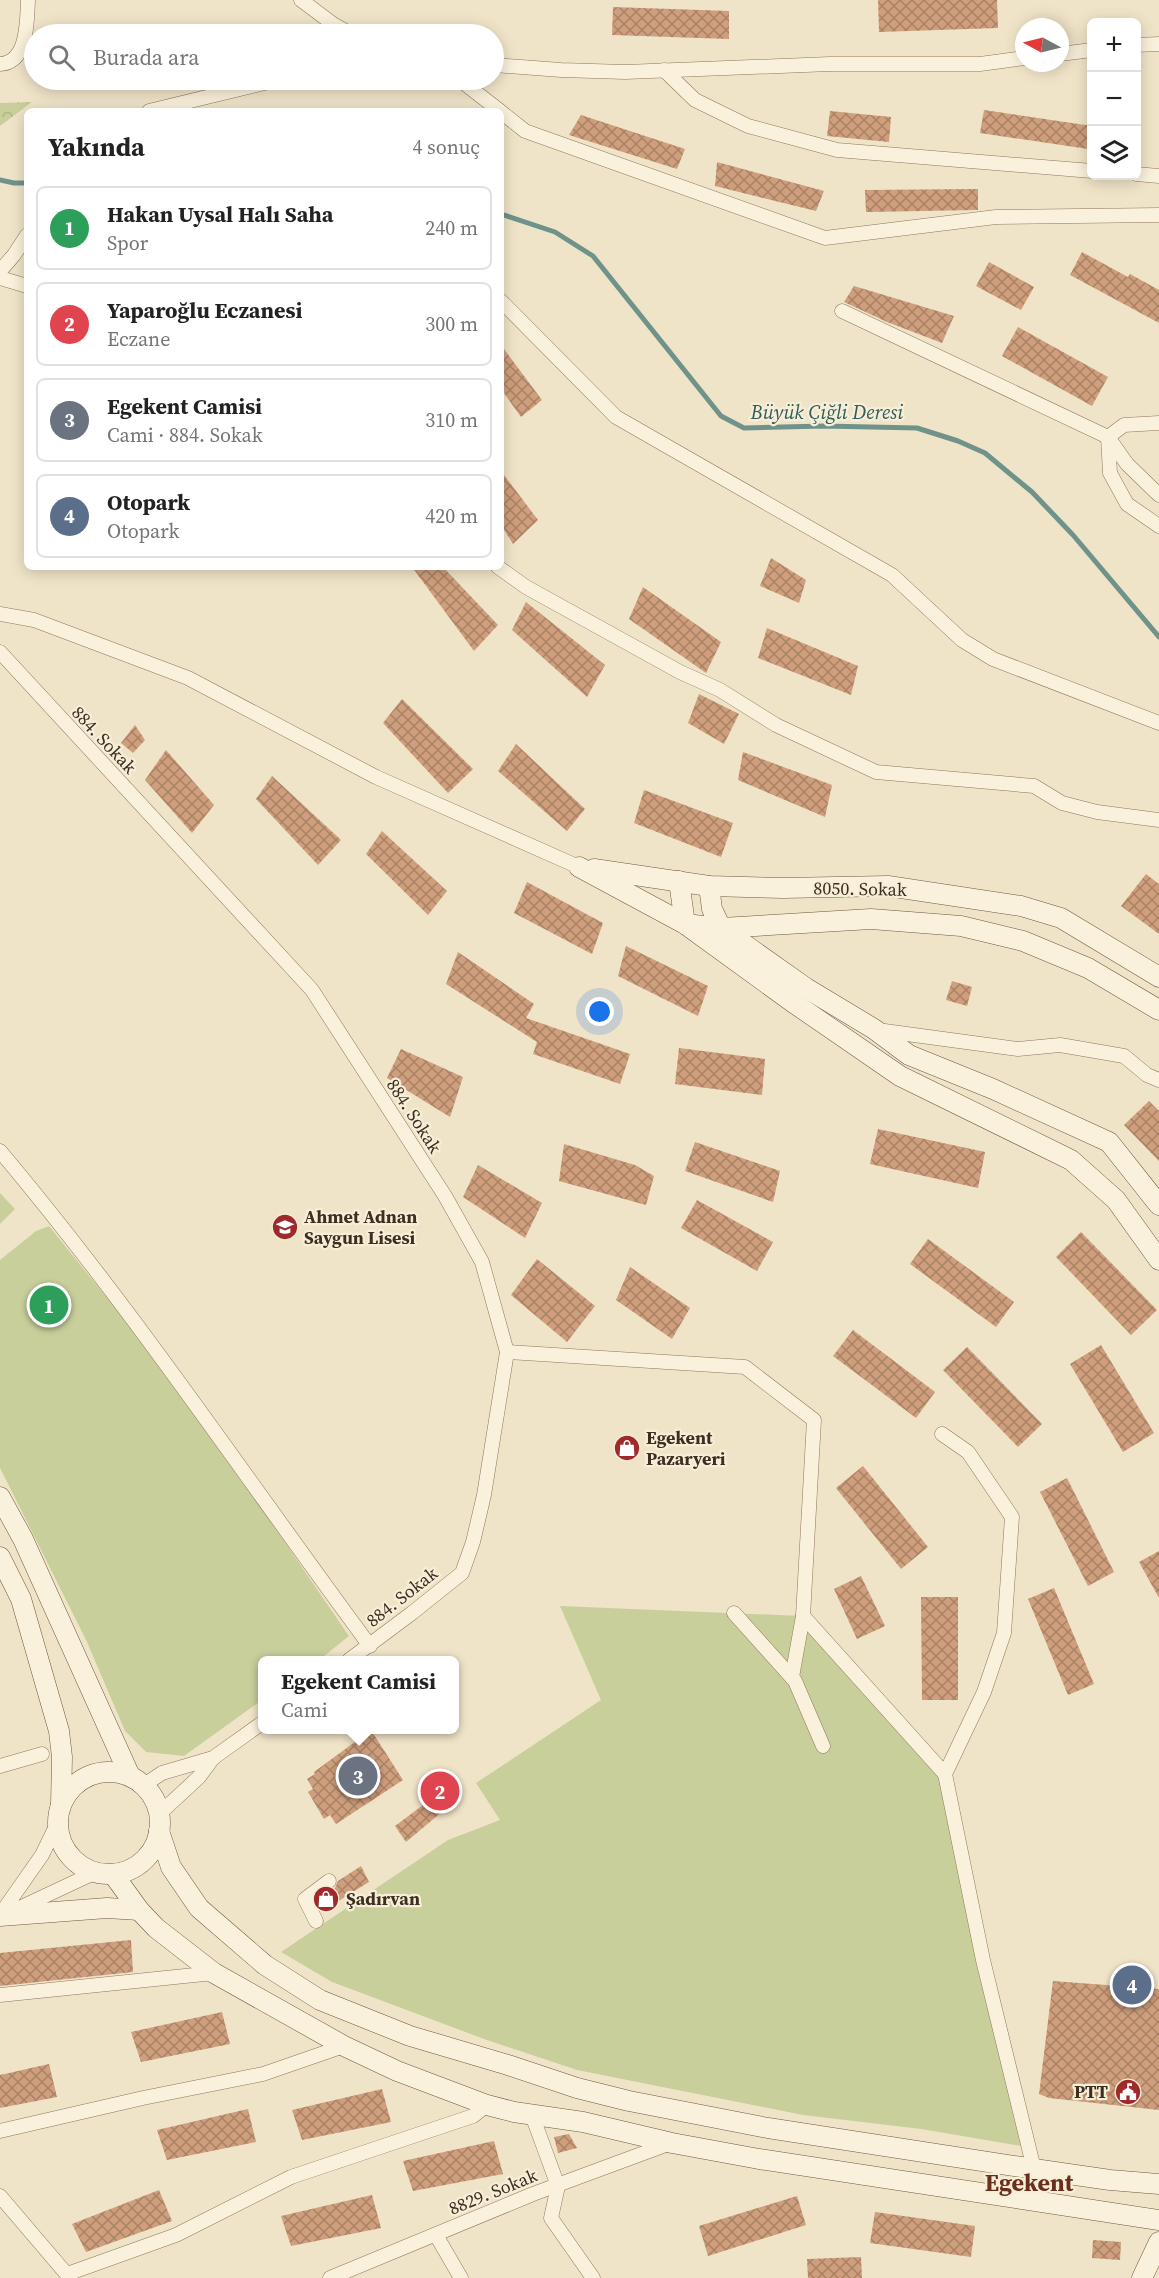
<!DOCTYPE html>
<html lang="tr">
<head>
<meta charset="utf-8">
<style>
  body { margin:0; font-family:"Source Serif 4",serif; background:#f6f6f6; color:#222 }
  .controls { position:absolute; right:18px; top:18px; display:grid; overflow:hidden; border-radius:9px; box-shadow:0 3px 15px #0003 }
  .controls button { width:54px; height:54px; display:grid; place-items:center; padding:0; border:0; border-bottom:2px solid #e0e0e0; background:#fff; color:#222; font:30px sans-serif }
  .compass { position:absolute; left:1015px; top:18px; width:54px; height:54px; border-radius:50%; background:#fff; box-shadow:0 3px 15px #0003; rotate:277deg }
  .you { position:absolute; left:600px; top:1012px; width:21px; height:21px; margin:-15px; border:4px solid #fff; border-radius:50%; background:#1a73e8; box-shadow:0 0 0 9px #1a73e833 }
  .badge { display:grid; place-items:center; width:39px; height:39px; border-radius:50%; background:#9e2a2b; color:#fff; font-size:20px; font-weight:700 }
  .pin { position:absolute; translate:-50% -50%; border:3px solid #fff; box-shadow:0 2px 6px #0006 }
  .popup { position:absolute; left:258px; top:1656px; width:201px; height:78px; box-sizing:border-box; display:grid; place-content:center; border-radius:9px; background:#fff; filter:drop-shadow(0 2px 4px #0005); font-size:20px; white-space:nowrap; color:#767676 }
  .popup b { font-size:22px; color:#222 }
  .popup::after { content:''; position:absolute; left:50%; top:100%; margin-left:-12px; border:12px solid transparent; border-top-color:#fff }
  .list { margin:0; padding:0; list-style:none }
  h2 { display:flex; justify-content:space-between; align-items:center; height:78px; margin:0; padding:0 24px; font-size:26px }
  h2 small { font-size:20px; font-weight:400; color:#767676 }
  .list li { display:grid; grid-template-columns:39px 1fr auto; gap:18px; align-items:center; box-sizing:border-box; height:84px; margin:0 12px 12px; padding:0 12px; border:2px solid #e0e0e0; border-radius:9px }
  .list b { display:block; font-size:22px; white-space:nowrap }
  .list p { margin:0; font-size:20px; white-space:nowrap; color:#767676 }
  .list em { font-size:20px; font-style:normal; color:#767676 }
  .icon { flex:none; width:33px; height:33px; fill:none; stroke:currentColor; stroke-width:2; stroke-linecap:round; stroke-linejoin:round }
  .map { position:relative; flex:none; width:1159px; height:2278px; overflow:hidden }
  .search { position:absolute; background:#fff; box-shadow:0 3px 15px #0003; left:24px; top:24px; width:480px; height:66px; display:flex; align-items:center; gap:15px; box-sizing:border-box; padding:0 21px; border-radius:33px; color:#767676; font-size:22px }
  .panel { position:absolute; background:#fff; box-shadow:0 3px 15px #0003; left:24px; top:108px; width:480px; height:462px; border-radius:9px }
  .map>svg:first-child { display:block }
  .green { fill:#c9cf9b }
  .forest { fill:url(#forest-crowns) }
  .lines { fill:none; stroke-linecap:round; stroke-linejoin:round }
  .stream { stroke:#6f938a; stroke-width:5 }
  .building { fill:url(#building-cross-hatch) }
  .street-casing { stroke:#8d765c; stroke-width:15 }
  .secondary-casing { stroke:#6f573f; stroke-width:21 }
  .street { stroke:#faf1dc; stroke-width:14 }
  .secondary { stroke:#faf1dc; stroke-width:20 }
  .labels { text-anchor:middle; stroke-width:4.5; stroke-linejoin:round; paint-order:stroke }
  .street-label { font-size:18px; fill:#3d2e20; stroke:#f7eed8 }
  .poi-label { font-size:18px; font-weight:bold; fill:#3d2e20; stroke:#f7eed8; text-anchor:start }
  .water-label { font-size:20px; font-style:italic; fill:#2f5d5a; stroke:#f7eed8 }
  .district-label { font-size:24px; font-weight:bold; fill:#6b2e1e; stroke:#f7eed8 }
</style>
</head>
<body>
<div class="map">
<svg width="1159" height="2278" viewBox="0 0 1159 2278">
  <defs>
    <pattern id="forest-crowns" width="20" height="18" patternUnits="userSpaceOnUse" patternTransform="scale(1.5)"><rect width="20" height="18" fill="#c9cf9b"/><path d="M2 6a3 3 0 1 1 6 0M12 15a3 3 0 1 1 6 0" fill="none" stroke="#aeb285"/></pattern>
    <pattern id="building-cross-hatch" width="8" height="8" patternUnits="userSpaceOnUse" patternTransform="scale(1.5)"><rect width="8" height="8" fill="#cf9f7d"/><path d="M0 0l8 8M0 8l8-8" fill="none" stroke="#a98266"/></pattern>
  </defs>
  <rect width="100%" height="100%" fill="#f0e4c8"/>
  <g class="green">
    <path d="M0 1193 15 1209 0 1224Z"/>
    <path d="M49 1226 150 1351 213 1437 349 1636 319 1660H262V1700L184 1756 146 1752 125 1731 87 1642 0 1468V1260L36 1231Z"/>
    <path d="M560 1606 803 1616 945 1784 1033 2148 921 2129 803 2115 577 2070 484 2039 332 1982 281 1952 448 1840 500 1820 476 1783 601 1700Z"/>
  </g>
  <path class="forest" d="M32 102 0 126V103Z"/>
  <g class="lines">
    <g class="stream">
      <path d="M0 180 14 183H27"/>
      <path d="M501 214 555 232 593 256 721 416 744 428 824 426 917 428 958 441 985 453 1032 492 1073 535 1159 637"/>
    </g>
  </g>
  <g class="building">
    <path d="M878 0H997L998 28 879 32Z"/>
    <path d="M613 7 729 11V39L612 35Z"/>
    <path d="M984 110 1092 126 1088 149 980 133Z"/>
    <path d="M830 111 891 117 889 142 827 136Z"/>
    <path d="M581 115 685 149 677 169 569 135Z"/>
    <path d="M717 162 824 191 816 211 715 186Z"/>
    <path d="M978 189V210L866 212 865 190Z"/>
    <path d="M1082 252 1128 277 1130 274 1159 290V323L1070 275Z"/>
    <path d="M989 262 1034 287 1021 310 976 286Z"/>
    <path d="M854 286 954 316 942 343 887 322 844 302Z"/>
    <path d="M1018 327 1108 377 1092 406 1002 356Z"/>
    <path d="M501 345 542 400 521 417 501 389Z"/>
    <path d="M501 471 538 520 513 544 501 525Z"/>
    <path d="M771 558 806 580 799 603 760 586Z"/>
    <path d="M412 567H443L498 625 474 651Z"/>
    <path d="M643 587 721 642 706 673 629 619Z"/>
    <path d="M526 602 605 665 587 697 512 630Z"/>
    <path d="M767 628 858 666 851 695 758 658Z"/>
    <path d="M699 694 739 714 724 744 688 723Z"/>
    <path d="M402 699 473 769 448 793 383 723Z"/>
    <path d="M135 725 145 740 133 753 121 743Z"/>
    <path d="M516 744 585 809 567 831 498 771Z"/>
    <path d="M166 750 214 805 192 833 145 780Z"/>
    <path d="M743 752 832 785 825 817 738 780Z"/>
    <path d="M272 776 341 840 318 865 256 799Z"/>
    <path d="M644 790 733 823 721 857 634 823Z"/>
    <path d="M382 831 447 891 428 915 366 854Z"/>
    <path d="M1146 874 1159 884V934L1121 906Z"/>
    <path d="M527 882 603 923 592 954 514 913Z"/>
    <path d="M626 946 708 986 698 1016 618 976Z"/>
    <path d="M458 952 534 1004 526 1018 630 1054 620 1084 533 1054 537 1042 446 984Z"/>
    <path d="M952 981 972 987 967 1006 946 1000Z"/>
    <path d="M679 1048 765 1059 762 1095 675 1084Z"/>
    <path d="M401 1049 463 1077 450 1117 387 1078Z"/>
    <path d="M1149 1101 1159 1111V1161L1124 1125Z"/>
    <path d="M878 1129 985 1152 978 1188 870 1164Z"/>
    <path d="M695 1142 780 1171 773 1202 685 1171Z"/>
    <path d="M564 1144 635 1165 654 1176 646 1205 559 1181Z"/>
    <path d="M478 1165 542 1203 525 1238 463 1197Z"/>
    <path d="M697 1200 773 1242 757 1271 681 1228Z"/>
    <path d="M1081 1232 1157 1310 1131 1335 1056 1257Z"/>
    <path d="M928 1239 1014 1302 996 1327 910 1264Z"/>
    <path d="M537 1259 595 1306 567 1342 511 1295Z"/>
    <path d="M630 1267 690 1308 672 1339 616 1300Z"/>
    <path d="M853 1330 935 1392 916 1418 833 1356Z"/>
    <path d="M1101 1345 1154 1433 1123 1452 1070 1364Z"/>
    <path d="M967 1347 1042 1424 1018 1447 943 1370Z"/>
    <path d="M863 1466 928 1547 901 1569 836 1488Z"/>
    <path d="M1067 1478 1114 1572 1088 1586 1040 1492Z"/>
    <path d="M1159 1551V1598L1139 1562Z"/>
    <path d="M861 1576 885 1626 857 1639 834 1589Z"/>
    <path d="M1054 1588 1094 1684 1068 1695 1028 1599Z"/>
    <path d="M921 1597H958V1700H922Z"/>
    <path d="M371 1730 403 1780 336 1824 330 1815 324 1819 308 1792 313 1789 307 1779 315 1774 314 1772Z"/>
    <path d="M439 1793 449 1806 406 1842 395 1826Z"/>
    <path d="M361 1866 369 1882 324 1910 319 1900 335 1888 338 1881Z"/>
    <path d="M131 1940 133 1972 0 1986V1953Z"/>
    <path d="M1053 1981 1159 1989V2110L1049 2098 1039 2094Z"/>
    <path d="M222 2012 230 2044 141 2062 131 2032Z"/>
    <path d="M49 2064 57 2097 0 2108V2075Z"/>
    <path d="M382 2089 391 2122 302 2140 292 2110Z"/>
    <path d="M248 2109 256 2142 167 2160 157 2130Z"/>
    <path d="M569 2134 577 2148 558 2153 554 2137Z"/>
    <path d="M494 2141 503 2174 413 2191 403 2161Z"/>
    <path d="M159 2190 172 2221 86 2252 72 2224Z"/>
    <path d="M372 2195 381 2228 291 2246 281 2216Z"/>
    <path d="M797 2196 806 2225 708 2256 699 2226Z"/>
    <path d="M875 2212 975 2226 971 2257 870 2243Z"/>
    <path d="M1093 2240 1121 2242 1120 2260 1092 2258Z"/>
    <path d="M861 2257 862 2278H808L807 2259Z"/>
  </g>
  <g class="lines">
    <g class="street-casing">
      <g id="street">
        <path d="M301 0 333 24 351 34"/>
        <path d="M1136 45 1159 44"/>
        <path d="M1060 54 1092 50"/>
        <path d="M0 64C28 63 27 21 28 0"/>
        <path d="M494 65 561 70 625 72 830 64H980L1024 58"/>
        <path d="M664 70 695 100 748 126 837 150 1092 171"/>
        <path d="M460 80 500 111"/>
        <path d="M149 111 277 80"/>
        <path d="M501 112 525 131 825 238 996 217 1159 215"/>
        <path d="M1136 174 1159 176"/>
        <path d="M0 271 14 255 27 235"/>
        <path d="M0 278 27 286"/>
        <path d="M501 301 616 417 892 575 962 640 993 659 1159 723"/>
        <path d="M842 311 1108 437 1127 464 1159 495"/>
        <path d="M1159 423 1124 425 1108 437 1110 473 1127 504 1159 526"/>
        <path d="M498 567 526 587 680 672 720 690 776 725 876 772 1034 786 1062 803 1097 812 1159 820"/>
        <path d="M0 614 34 620 188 678 376 777 579 867"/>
        <path d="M0 652 312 990 445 1196 482 1262 507 1352 484 1495 473 1542 462 1573 412 1613 349 1660"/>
        <path d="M877 1030 1018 1049 1060 1045 1124 1056 1147 1075 1159 1080"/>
        <path d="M0 1151C133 1309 247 1480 370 1646"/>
        <path d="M507 1352 745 1367 814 1420 803 1616 945 1774"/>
        <path d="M942 1434 968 1452 1012 1517 1004 1633 984 1692 945 1774 983 1960 1034 2169"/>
        <path d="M734 1613 795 1681 823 1746"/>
        <path d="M792 1677 803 1616"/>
        <path d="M0 1766 42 1754"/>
        <path d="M144 1785 162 1773 213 1758 262 1723"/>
        <path d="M159 1814 199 1777 213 1758"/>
        <path d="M13 1911 96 1872"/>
        <path d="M0 1915 42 1855 58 1822"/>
        <path d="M316 1921 305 1899 329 1881"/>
        <path d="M0 1995 214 1973"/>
        <path d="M532 2115 558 2186 551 2218 593 2278"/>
        <path d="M0 2131 143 2098 263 2074 344 2046"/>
        <path d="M0 2196 70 2278"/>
        <path d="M436 2235 461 2278"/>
        <path d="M67 2274 176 2235 291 2177 473 2116 487 2105"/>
        <path d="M330 2278 533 2194 671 2143"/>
      </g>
    </g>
    <g class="secondary-casing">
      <g id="secondary">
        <path d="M579 867 685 924 791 1001 900 1076 1071 1160 1116 1200 1159 1260"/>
        <path d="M594 869 709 886 783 888 888 886 1021 906 1061 918 1159 977"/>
        <path d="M679 881 685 924 721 928 871 919 961 926 1023 941 1088 968 1159 1010"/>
        <path d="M709 886 712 909 721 928 806 988 874 1029 909 1055 993 1089 1109 1142 1159 1205"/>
        <path d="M0 1497 23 1539 130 1776"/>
        <path d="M0 1557 21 1599 59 1731 62 1757 61 1805"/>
        <circle cx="109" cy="1823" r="51"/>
        <path d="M159 1831 171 1867 199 1908 265 1965 320 2000 410 2036 508 2065 577 2088 629 2101 768 2128 1034 2169 1110 2180 1159 2184"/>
        <path d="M113 1874 139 1910 156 1928 214 1973 344 2046 397 2071 487 2105 514 2112 583 2122 672 2143 759 2159 1159 2220"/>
        <path d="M0 1916 107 1908 139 1910"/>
        <path d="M1142 2278 1159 2242"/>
      </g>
    </g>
    <use href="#street" class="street"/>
    <use href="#secondary" class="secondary"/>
  </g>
  <defs>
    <g id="school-disc" transform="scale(1.35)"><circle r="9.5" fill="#9e2a2b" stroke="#f7eed8"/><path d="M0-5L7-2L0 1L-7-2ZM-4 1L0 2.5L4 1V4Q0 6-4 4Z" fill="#fff"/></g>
    <g id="shop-disc" transform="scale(1.35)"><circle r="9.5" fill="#9e2a2b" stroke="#f7eed8"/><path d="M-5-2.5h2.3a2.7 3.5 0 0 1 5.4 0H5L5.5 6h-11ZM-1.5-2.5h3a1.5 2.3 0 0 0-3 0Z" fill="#fff"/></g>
    <g id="civic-disc" transform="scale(1.35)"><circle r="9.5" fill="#9e2a2b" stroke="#f7eed8"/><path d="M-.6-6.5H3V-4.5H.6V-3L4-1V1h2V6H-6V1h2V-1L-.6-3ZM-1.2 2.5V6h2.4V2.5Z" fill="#fff"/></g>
  </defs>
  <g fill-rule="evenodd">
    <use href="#school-disc" x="285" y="1227"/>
    <use href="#shop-disc" x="627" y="1448"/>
    <use href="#shop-disc" x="326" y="1899"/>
    <use href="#civic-disc" x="1128" y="2092"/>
  </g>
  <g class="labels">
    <g class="street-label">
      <text transform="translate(104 740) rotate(47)" y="6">884. Sokak</text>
      <text transform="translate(860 889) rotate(1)" y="6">8050. Sokak</text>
      <text transform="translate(414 1116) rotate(57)" y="6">884. Sokak</text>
      <text transform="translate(402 1597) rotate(-38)" y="6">884. Sokak</text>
      <text transform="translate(493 2192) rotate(-22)" y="6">8829. Sokak</text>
    </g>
    <g class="poi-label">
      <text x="304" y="1223">Ahmet Adnan<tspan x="304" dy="21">Saygun Lisesi</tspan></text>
      <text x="646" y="1444">Egekent<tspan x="646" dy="21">Pazaryeri</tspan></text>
      <text x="346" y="1905">Şadırvan</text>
      <text x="1108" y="2098" text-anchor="end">PTT</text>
    </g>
    <g class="water-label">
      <text x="827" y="419">Büyük Çiğli Deresi</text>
    </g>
    <g class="district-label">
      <text x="1029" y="2191">Egekent</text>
    </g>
  </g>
</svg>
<div class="controls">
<button>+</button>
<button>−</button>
<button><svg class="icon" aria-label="layers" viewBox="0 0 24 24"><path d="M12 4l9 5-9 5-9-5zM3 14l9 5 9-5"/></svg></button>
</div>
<svg class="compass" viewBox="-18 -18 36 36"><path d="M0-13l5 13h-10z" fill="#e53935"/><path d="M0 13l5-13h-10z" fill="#767676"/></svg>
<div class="you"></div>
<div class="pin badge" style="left:49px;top:1305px;background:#2e9e5b">1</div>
<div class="pin badge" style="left:440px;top:1791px;background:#e0444e">2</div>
<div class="pin badge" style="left:358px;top:1776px;background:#6b7280">3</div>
<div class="popup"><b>Egekent Camisi</b>Cami</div>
<div class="pin badge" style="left:1132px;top:1985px;background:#5c6f8a">4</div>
<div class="search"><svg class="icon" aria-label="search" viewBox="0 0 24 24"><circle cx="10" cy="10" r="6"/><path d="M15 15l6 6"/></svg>Burada ara</div>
<section class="panel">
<h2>Yakında<small>4 sonuç</small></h2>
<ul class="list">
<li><span class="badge" style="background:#2e9e5b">1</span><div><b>Hakan Uysal Halı Saha</b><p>Spor</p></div><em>240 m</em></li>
<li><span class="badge" style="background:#e0444e">2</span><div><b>Yaparoğlu Eczanesi</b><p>Eczane</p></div><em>300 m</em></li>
<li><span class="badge" style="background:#6b7280">3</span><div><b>Egekent Camisi</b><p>Cami · 884. Sokak</p></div><em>310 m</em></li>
<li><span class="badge" style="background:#5c6f8a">4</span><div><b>Otopark</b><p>Otopark</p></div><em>420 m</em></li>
</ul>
</section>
</div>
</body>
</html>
